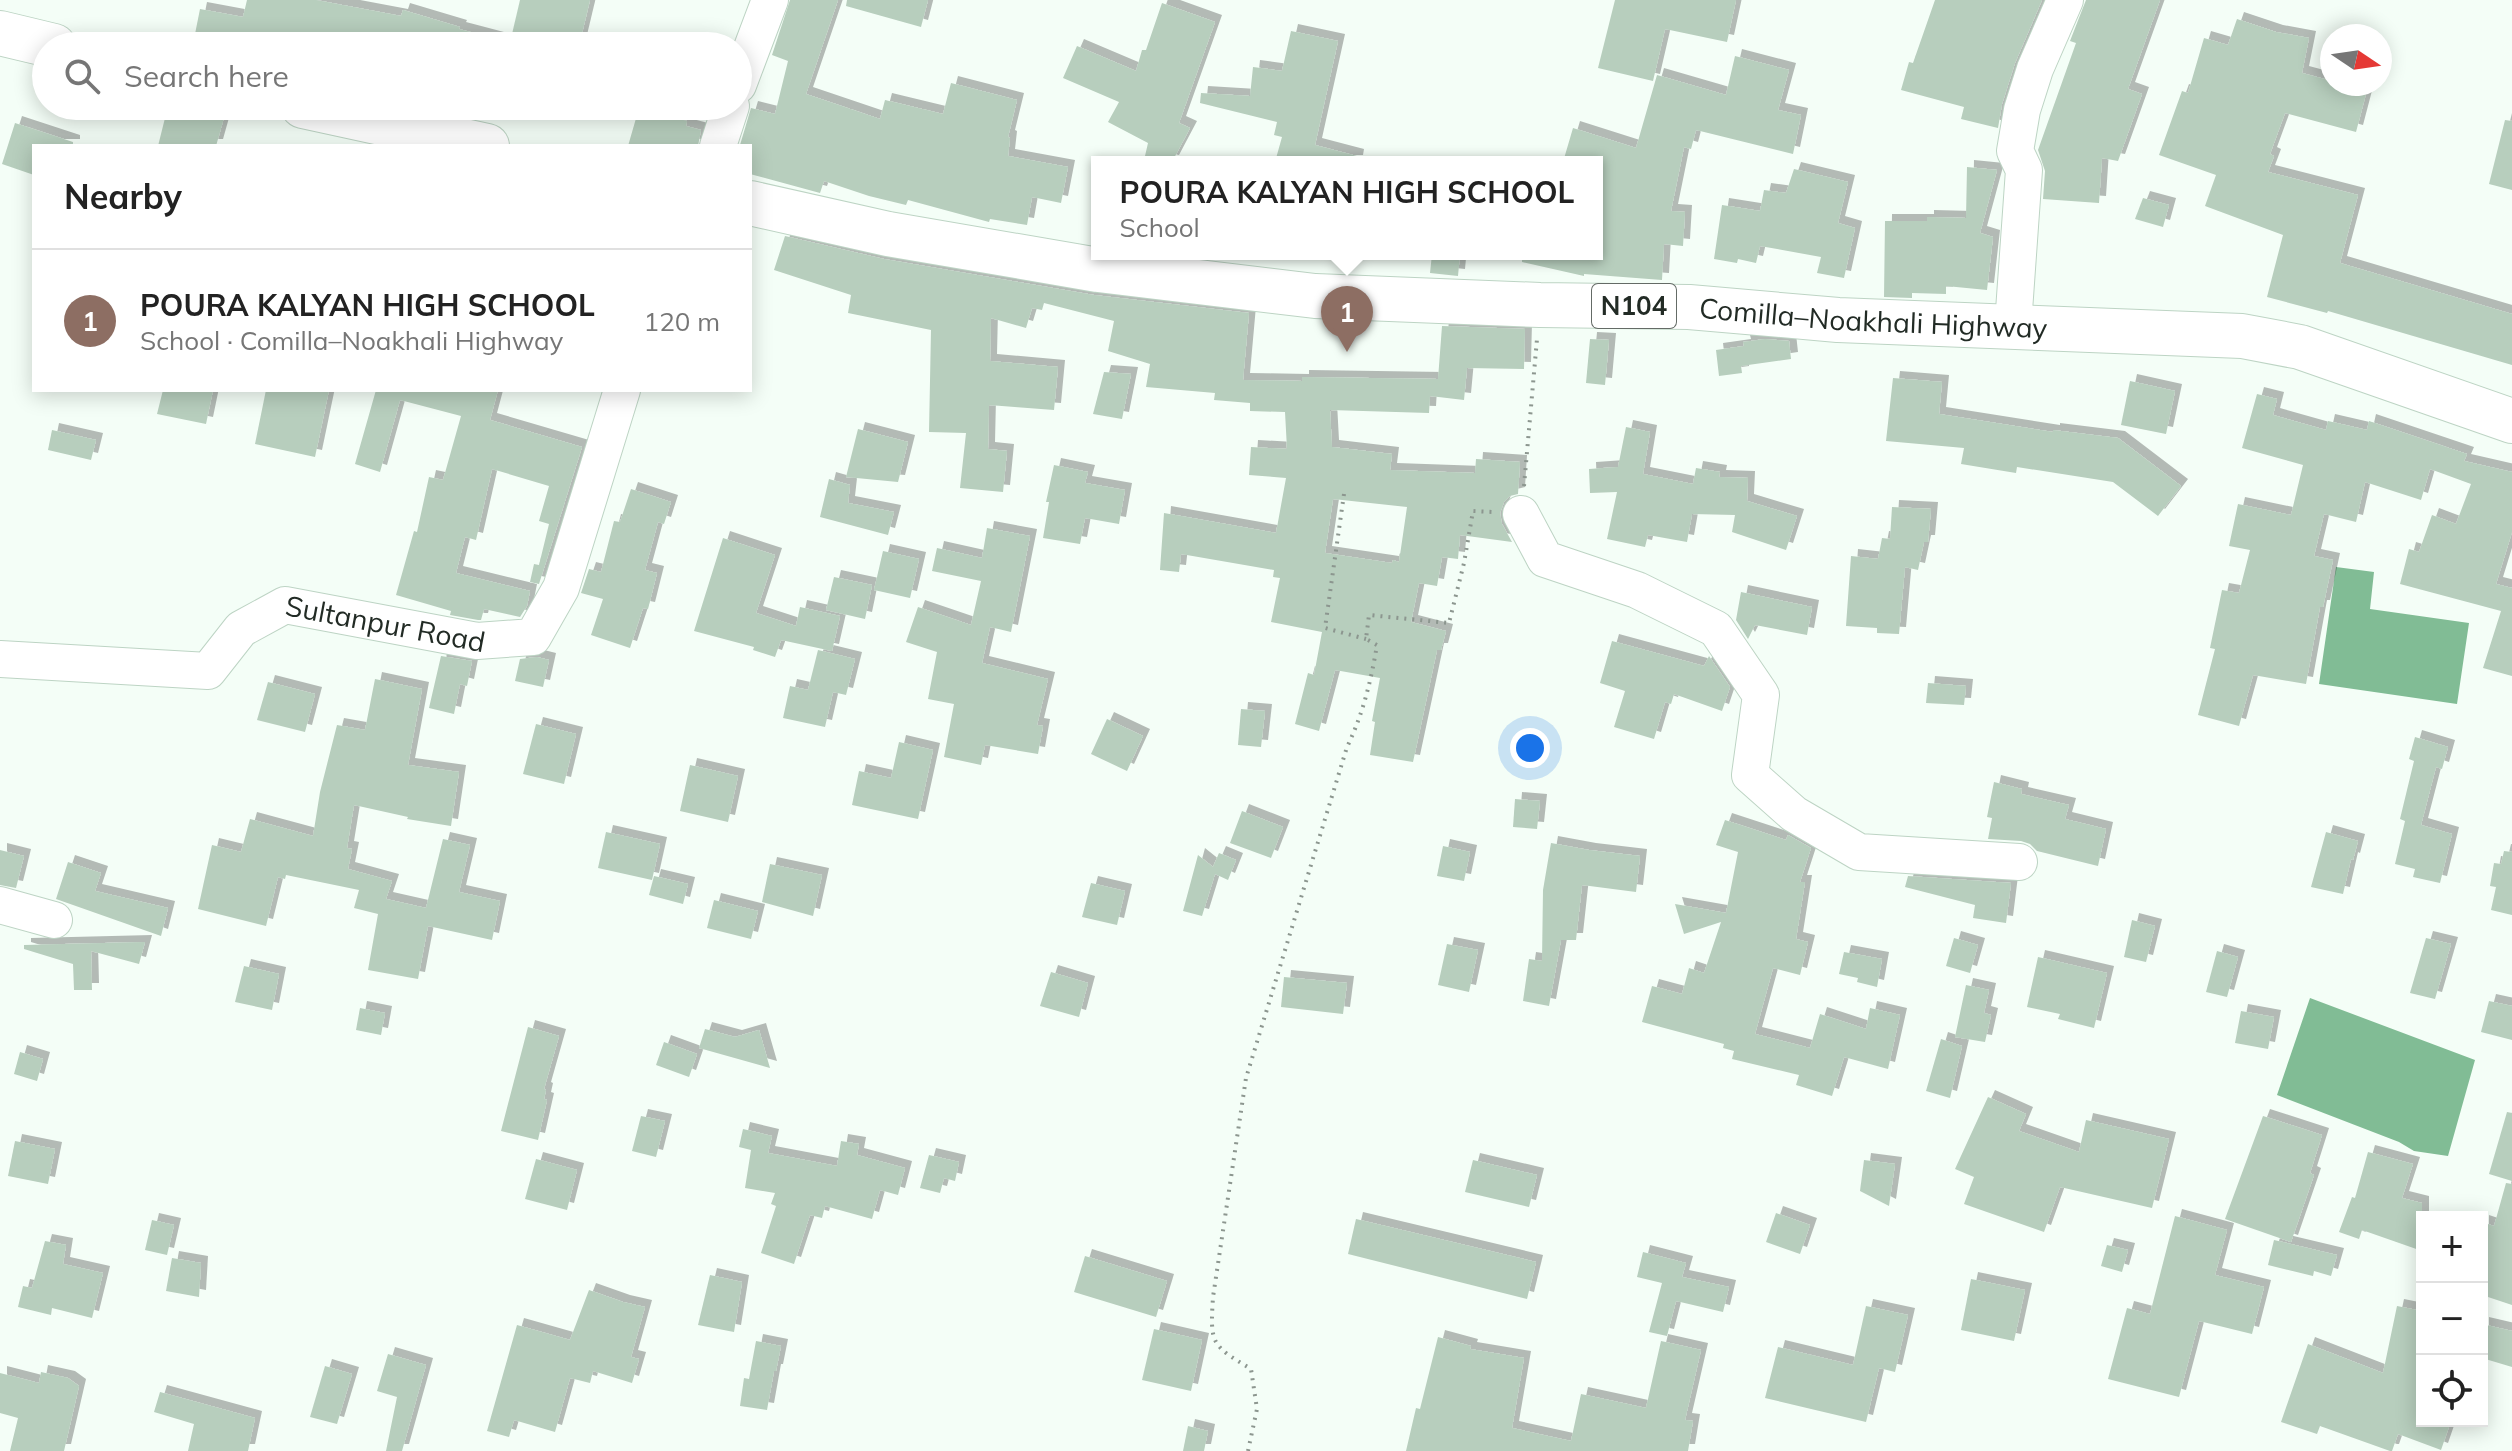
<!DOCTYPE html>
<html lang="en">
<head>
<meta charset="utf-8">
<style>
  body { margin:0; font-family:Mulish,sans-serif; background:#f2f2f2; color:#222 }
  .controls { position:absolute; right:24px; bottom:24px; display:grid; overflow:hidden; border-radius:0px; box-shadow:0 4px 20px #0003 }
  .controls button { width:72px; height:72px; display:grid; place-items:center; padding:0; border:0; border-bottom:2px solid #e0e0e0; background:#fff; color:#222; font:40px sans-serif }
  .compass { position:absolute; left:2320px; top:24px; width:72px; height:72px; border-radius:50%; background:#fff; box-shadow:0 4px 20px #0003; rotate:103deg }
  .you { position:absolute; left:1530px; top:748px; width:28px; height:28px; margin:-20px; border:6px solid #fff; border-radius:50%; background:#1a73e8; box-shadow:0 0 0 12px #1a73e833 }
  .badge { display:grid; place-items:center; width:52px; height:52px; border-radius:50%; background:#d93025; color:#fff; font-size:26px; font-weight:700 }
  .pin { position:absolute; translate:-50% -66px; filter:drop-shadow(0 2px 4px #0008) }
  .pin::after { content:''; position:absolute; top:42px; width:28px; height:24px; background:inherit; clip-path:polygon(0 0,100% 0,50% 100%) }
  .popup { position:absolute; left:1091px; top:156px; width:512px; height:104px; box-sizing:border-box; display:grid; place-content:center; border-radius:0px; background:#fff; filter:drop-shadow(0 2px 6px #0005); font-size:26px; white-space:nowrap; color:#767676 }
  .popup b { font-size:30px; color:#222 }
  .popup::after { content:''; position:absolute; left:50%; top:100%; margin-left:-16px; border:16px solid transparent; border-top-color:#fff }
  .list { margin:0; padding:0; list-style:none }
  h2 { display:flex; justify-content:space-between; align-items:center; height:104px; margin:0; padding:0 32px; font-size:34px }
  h2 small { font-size:26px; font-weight:400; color:#767676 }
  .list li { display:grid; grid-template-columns:52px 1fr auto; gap:24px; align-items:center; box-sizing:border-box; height:144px; padding:0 32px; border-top:2px solid #e0e0e0 }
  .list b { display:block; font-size:30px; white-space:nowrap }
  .list p { margin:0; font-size:26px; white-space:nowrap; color:#767676 }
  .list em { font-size:26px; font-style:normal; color:#767676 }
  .icon { flex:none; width:44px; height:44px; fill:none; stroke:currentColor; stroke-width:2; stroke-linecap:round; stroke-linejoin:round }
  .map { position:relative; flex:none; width:2512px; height:1451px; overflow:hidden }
  .search { position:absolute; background:#fff; box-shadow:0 4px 20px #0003; left:32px; top:32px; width:720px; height:88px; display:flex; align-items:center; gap:20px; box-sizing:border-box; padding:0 28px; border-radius:44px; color:#767676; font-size:30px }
  .panel { position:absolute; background:#fff; box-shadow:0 4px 20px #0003; left:32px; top:144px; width:720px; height:248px; border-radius:0px }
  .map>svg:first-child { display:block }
  .water { fill:#81bc95 }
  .building { fill:#b7cebd; fill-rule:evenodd; filter:url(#shadow) }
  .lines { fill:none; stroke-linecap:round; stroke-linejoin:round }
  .minor-casing { stroke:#bdd4c4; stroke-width:38 }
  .highway-casing { stroke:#bdd4c4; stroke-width:46 }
  .path { stroke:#8c968f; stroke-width:4; stroke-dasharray:2 6; stroke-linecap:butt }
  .minor { stroke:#fff; stroke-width:36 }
  .highway { stroke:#fff; stroke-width:44 }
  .labels { text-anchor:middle; stroke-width:6; stroke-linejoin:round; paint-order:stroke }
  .shield { fill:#fff; stroke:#646b66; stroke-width:2 }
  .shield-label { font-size:26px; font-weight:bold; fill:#222b25 }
  .street-label { font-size:28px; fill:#222b25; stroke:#fff }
</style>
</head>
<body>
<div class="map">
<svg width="2512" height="1451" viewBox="0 0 2512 1451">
  <defs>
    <filter id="shadow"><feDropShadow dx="7" dy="-7" stdDeviation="0" flood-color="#0004"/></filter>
  </defs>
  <rect width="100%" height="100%" fill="#f4fef7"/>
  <g class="water">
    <path d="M2336 567 2374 572 2370 609 2469 623 2457 704 2319 684Z"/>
    <path d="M2310 998 2475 1060 2448 1156 2414 1151 2399 1142 2277 1095Z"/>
  </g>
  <g class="building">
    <path d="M247 0H316L401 16 403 10 460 27 459 29 497 39 496 46H226L194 39 200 9 243 17Z"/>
    <path d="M520 0H590L579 46H564L512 34Z"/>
    <path d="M790 0H838L806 94 880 119 885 100 943 114 951 83 1017 100 1008 137 1010 138 1008 156 1068 167 1061 203 1032 197 1027 225 990 219 989 222 908 200 906 205 869 196 824 181 820 193 750 174V146L740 145 751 108 775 114 788 61 772 55Z"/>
    <path d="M847 0H928L921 27 846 6Z"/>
    <path d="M1615 0H1736L1727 42 1665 29 1653 81 1598 68Z"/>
    <path d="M1935 0H2042L2015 63 2002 104 1998 128 1961 119 1964 107 1901 90 1909 62 1913 63Z"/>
    <path d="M2086 0H2160L2128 89 2142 94 2118 161 2102 158 2099 203 2043 199 2045 171 2038 150 2076 43 2070 41Z"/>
    <path d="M1162 3 1215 22 1179 123 1190 128 1172 162 1145 156 1148 143 1108 122 1119 102 1063 78 1077 46 1136 71 1142 50H1146Z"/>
    <path d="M2237 19 2276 32 2309 38 2302 73 2332 81V84H2343L2367 90 2356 132 2285 113 2270 154 2274 156 2268 172 2358 195 2340 263 2512 314V365L2328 311 2327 313 2267 297 2283 235 2205 206 2216 175 2159 155 2182 91 2188 93 2204 38 2228 45Z"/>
    <path d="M1291 31 1338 41 1315 145 1357 156 1356 162H1275L1282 137 1274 135 1277 122 1200 103 1201 93 1250 96 1253 67 1282 71Z"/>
    <path d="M1735 56 1789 70 1778 110 1801 115 1793 154 1696 130 1691 149 1684 147 1671 211 1685 212 1683 246 1664 244 1662 280 1584 274V276L1522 262V254H1597V162H1563L1573 128 1636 148 1657 75 1726 95Z"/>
    <path d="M168 106H191L225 114 216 146H158Z"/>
    <path d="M639 108 687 121 686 126 701 130 698 146H628Z"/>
    <path d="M2505 120 2512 121V190L2489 184Z"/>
    <path d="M15 123 73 142V146H34V175L2 164Z"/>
    <path d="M1967 167 1997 170 1980 233 1993 237 1987 290 1946 286V294L1912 293V298L1884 297 1885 221H1927V217L1966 218Z"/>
    <path d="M1794 169 1848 182 1838 223 1855 228 1844 278 1817 273 1821 257 1760 246 1756 263 1738 259 1737 263 1714 259 1722 205 1760 211 1764 190 1786 193Z"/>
    <path d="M2143 198 2169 205 2163 227 2135 219Z"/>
    <path d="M785 236 884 259 1094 295 1249 313 1243 380 1302 381V377L1438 379 1442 326 1525 329 1524 369 1467 368 1464 400 1430 396 1429 413 1330 410 1332 447 1392 454 1390 470 1475 473 1476 459 1520 462 1518 494 1510 496 1504 502 1500 513 1502 524 1512 542 1460 535 1458 559 1442 557 1437 586 1419 583 1411 622 1446 631 1441 650H1437L1413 762 1370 755 1375 722 1372 721 1380 678 1335 670 1319 731 1295 724 1308 673 1314 675 1322 632 1271 622 1280 578 1273 577 1274 570 1181 554 1179 572 1160 570 1164 513 1276 533 1286 478 1249 475 1251 447 1287 449 1285 412 1250 411V403L1214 400 1215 393 1146 387 1150 364 1108 351 1114 321 1044 303 1042 310 1032 308 1026 328 991 318 990 361 1058 367 1054 410 989 405 988 449 1007 451 1003 492 960 488 966 433 929 432 931 330 848 313 851 295 774 270ZM1333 499 1407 507 1399 562 1393 560 1392 563 1325 553Z"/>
    <path d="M1432 254H1460L1458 276 1430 273Z"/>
    <path d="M1590 339 1609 340 1605 385 1586 383Z"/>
    <path d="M1765 339 1789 341 1791 359 1741 366 1742 373 1719 376 1716 350 1744 346 1743 342Z"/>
    <path d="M1104 372 1131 374 1122 419 1093 414Z"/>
    <path d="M1893 378 1942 382 1939 414 2053 432V430L2118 438 2181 486 2158 516 2113 482 2017 467 2016 473 1961 464 1964 448 1886 441Z"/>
    <path d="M2130 381 2175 391 2166 434 2121 425Z"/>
    <path d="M163 390H213L206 424 157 414Z"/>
    <path d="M266 390H329L315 457 255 444Z"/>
    <path d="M376 390H498L490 420 582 447 539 584 530 582 534 564 539 565 549 524 539 521 549 486 492 469 476 540 465 537 456 573 530 591 527 606 520 617 484 609 481 620H478L450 615 451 611 396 595 414 531 417 532 429 477 443 480 461 416 400 400 380 472 355 464Z"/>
    <path d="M2257 394 2277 399 2273 415 2326 430 2328 421 2367 430 2369 421 2467 454 2464 461 2512 472V532L2496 584 2512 588V676L2483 668 2501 611 2400 584 2409 549 2419 552 2432 515 2456 524 2471 484 2430 469 2421 500 2365 482 2356 522 2324 514 2314 556 2333 560 2323 607H2320L2306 684 2253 675 2239 726 2198 715 2215 649 2210 648 2222 590 2239 593 2250 550 2229 546 2238 504 2291 515 2303 465 2242 448Z"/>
    <path d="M1626 427 1650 432 1643 474 1693 484 1696 468 1720 472 1719 477 1748 478 1747 501 1797 516 1786 550 1732 532 1735 515 1692 514 1687 542 1648 535 1645 547 1607 539 1617 492 1590 493 1589 469 1618 467Z"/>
    <path d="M858 429 908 442 898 482 846 477Z"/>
    <path d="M52 430 96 440 91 460 48 450Z"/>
    <path d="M1054 465 1088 472 1085 483 1125 490 1119 524 1085 518 1080 544 1043 538 1049 502H1046Z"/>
    <path d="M829 479 850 485 848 503 894 512 888 535 820 517Z"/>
    <path d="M631 489 671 502 664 524 658 522 645 570 657 573 648 609 643 608 630 648 591 635 603 599 581 593 589 569 601 572 614 521 620 522Z"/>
    <path d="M1892 507 1931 509 1928 542H1924L1918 570 1905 567 1899 634 1877 633V628L1846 626 1851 556 1878 559 1882 538 1890 539Z"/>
    <path d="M987 528 1030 536 1011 632 990 627 982 663 1048 679 1037 725 1043 726 1038 754 985 745 981 765 944 757 954 704 928 699 937 652 906 642 918 607 971 625 981 581 932 571 937 548 982 558Z"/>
    <path d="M723 538 775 555 756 613 796 626 800 607 840 616 832 651 781 640 775 657 753 650 754 647 694 631Z"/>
    <path d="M883 551 919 559 910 598 874 590Z"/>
    <path d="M834 577 872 585 865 619 826 610Z"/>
    <path d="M1741 592 1812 607 1807 635 1755 625 1748 639 1736 620Z"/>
    <path d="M1612 641 1704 666 1709 656 1730 687 1722 711 1674 694 1671 704 1665 702 1654 739 1614 727 1625 691 1600 683Z"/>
    <path d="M818 650 855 659 846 695 833 692 825 727 783 718 790 686 808 690Z"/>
    <path d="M441 656 472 661 467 686 460 684 454 714 429 708Z"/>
    <path d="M537 657 549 660 543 687 515 681 520 659Z"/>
    <path d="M375 679 422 689 408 765 459 772 451 826 407 819 408 817 354 805 347 848 352 849 348 869 392 881 386 899 426 908 443 839 470 845 459 892 500 901 492 940 428 926 418 979 368 970 378 914 354 908 359 890 286 875 285 879 278 877 266 926 198 909 212 845 241 852 250 819 313 836 320 792 337 725 365 730Z"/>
    <path d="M268 682 315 694 305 732 257 720Z"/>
    <path d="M1928 683 1966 686 1964 705 1926 703Z"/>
    <path d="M1241 709 1265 711 1261 747 1238 745Z"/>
    <path d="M1107 719 1143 736 1127 771 1091 754Z"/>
    <path d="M536 724 576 734 564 784 523 774Z"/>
    <path d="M2415 737 2448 747 2442 769 2436 767 2421 825 2452 834 2440 883 2413 877 2415 869 2395 864 2405 821 2400 819 2414 761 2409 759Z"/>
    <path d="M899 742 933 750 918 819 852 805 859 771 891 778Z"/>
    <path d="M690 765 738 776 728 822 680 811Z"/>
    <path d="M1994 782 2022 789 2021 794 2069 805 2065 819 2106 829 2098 866 2037 851 2030 844 2021 841 1988 839 1992 818 1987 817Z"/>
    <path d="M1515 799 1540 801 1537 829 1513 827Z"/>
    <path d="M1242 811 1283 827 1271 858 1230 843Z"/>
    <path d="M1725 820 1786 840 1788 835 1811 848 1800 882H1805L1796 939 1808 942 1800 975 1773 968 1755 1034 1810 1048 1820 1014 1866 1029 1870 1008 1900 1015 1888 1069 1844 1057 1832 1096 1796 1085 1799 1075 1732 1059 1734 1051 1723 1048 1724 1044 1642 1022 1652 986 1682 994 1689 968 1704 973 1721 922 1684 934 1675 904 1726 913 1738 852 1716 845Z"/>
    <path d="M606 832 660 844 652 880 598 868Z"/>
    <path d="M2326 832 2358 841 2353 860 2351 859 2343 894 2311 887Z"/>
    <path d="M1551 843 1589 850 1640 856 1636 892 1582 885 1576 940H1561L1549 1006 1523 1001 1529 959 1542 961 1543 890Z"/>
    <path d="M1443 846 1470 852 1464 881 1437 876Z"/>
    <path d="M0 850 24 856 16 888 0 885Z"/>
    <path d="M2504 851 2512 852V915L2491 910 2496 887 2490 886 2494 863 2501 864Z"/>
    <path d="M1219 853 1236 860 1228 880 1215 874 1202 916 1183 911 1198 855 1213 867Z"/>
    <path d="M68 862 101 873 95 891 168 908 161 936 56 899Z"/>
    <path d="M770 864 822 875 813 916 762 902Z"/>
    <path d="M654 876 688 884 683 904 649 895Z"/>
    <path d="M1908 876 2011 883 2006 923 1973 918 1975 905 1905 887Z"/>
    <path d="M1091 883 1125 891 1117 925 1082 917Z"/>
    <path d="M714 900 758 911 751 939 707 928Z"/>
    <path d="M2132 920 2155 926 2146 962 2124 957Z"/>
    <path d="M1954 938 1978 945 1970 973 1946 966Z"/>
    <path d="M2426 938 2451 944 2435 999 2410 993Z"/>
    <path d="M145 942 139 964 91 951 92 990H74L73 964 24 949V945Z"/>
    <path d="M1447 944 1478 950 1469 992 1438 985Z"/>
    <path d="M2217 951 2238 957 2227 997 2206 992Z"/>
    <path d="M1844 952 1882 959 1877 987 1857 982 1858 978 1839 974Z"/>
    <path d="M2038 957 2107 973 2094 1028 2058 1019 2060 1014 2027 1007Z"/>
    <path d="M244 966 279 974 272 1010 235 1002Z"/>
    <path d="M1051 972 1088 983 1079 1017 1040 1006Z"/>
    <path d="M1284 977 1347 983 1343 1014 1281 1007Z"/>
    <path d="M1966 985 1989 990 1984 1013 1991 1015 1985 1042 1955 1037Z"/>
    <path d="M2489 1001 2512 1006V1040L2481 1032Z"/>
    <path d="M360 1008 385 1013 381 1035 356 1030Z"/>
    <path d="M2241 1011 2274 1017 2268 1049 2235 1043Z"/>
    <path d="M528 1027 559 1036 544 1089 546 1090 544 1099 547 1100 538 1140 501 1131Z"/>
    <path d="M705 1029 735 1037 759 1030 770 1068 699 1048Z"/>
    <path d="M1941 1039 1962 1046 1950 1098 1926 1091Z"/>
    <path d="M664 1042 697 1054 689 1077 656 1065Z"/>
    <path d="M20 1052 43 1059 37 1081 14 1074Z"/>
    <path d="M1988 1097 2026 1114 2019 1131 2079 1152 2086 1120 2169 1139 2152 1208 2060 1187 2044 1232 1964 1204 1974 1177 1955 1169Z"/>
    <path d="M2507 1112 2512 1113V1181L2489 1174Z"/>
    <path d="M641 1116 665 1121 656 1157 632 1151Z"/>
    <path d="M2263 1116 2322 1135 2310 1173 2314 1175 2291 1242 2225 1219Z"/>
    <path d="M743 1129 772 1136 768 1153 837 1166 841 1141 859 1144 857 1155 905 1168 898 1195 880 1190 872 1219 825 1206 822 1218 810 1215 794 1264 761 1253 776 1206 771 1204 775 1193 745 1188 751 1150 739 1147Z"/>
    <path d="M15 1141 55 1149 48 1184 8 1176Z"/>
    <path d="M2368 1152 2413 1164 2402 1198 2422 1203V1251L2362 1230 2359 1239 2339 1232 2352 1197 2355 1198Z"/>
    <path d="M929 1155 959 1162 955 1181 944 1178 940 1193 920 1188Z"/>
    <path d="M536 1159 577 1170 567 1210 525 1199Z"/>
    <path d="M1473 1160 1537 1175 1529 1207 1465 1192Z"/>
    <path d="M1864 1160 1895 1164 1889 1206 1860 1191Z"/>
    <path d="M2506 1183 2512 1184V1305L2482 1295V1222L2494 1226Z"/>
    <path d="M1776 1213 1810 1225 1800 1254 1766 1242Z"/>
    <path d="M2175 1216 2227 1230 2215 1275 2264 1287 2252 1334 2199 1321 2179 1397 2108 1379 2127 1308 2150 1314Z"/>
    <path d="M1356 1219 1536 1262 1527 1299 1348 1254Z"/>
    <path d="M152 1220 174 1225 167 1255 145 1250Z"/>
    <path d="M2274 1240 2337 1255 2331 1276 2314 1271 2313 1276 2268 1265Z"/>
    <path d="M45 1241 66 1245 63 1264 103 1273 92 1318 52 1308 51 1315 18 1307 23 1286 32 1288Z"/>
    <path d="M2107 1245 2128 1250 2122 1272 2101 1266Z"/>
    <path d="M1643 1252 1686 1263 1682 1277 1729 1287 1723 1312 1676 1301 1667 1336 1649 1332 1662 1283 1637 1277Z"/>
    <path d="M1085 1256 1167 1281 1156 1317 1074 1292Z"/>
    <path d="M172 1258 201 1263 199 1297 166 1291Z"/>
    <path d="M710 1275 742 1282 734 1332 698 1325Z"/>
    <path d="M1971 1279 2025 1290 2014 1341 1961 1330Z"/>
    <path d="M589 1290 623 1302 645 1307 631 1357 639 1359 632 1383 593 1371 590 1383 570 1378 555 1432 514 1420 509 1437 487 1431 517 1325 570 1340Z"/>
    <path d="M1866 1306 1908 1315 1895 1372 1879 1368 1866 1422 1765 1398 1778 1347 1853 1365Z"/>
    <path d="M2397 1306 2422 1311V1421H2451L2441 1450 2398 1434 2392 1451H2390L2320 1426 2317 1434 2281 1422 2308 1344 2383 1373Z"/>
    <path d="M2482 1324 2512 1331V1367L2482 1358Z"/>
    <path d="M1154 1329 1202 1340 1191 1391 1142 1380Z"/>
    <path d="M1438 1337 1471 1346 1470 1349 1524 1358 1512 1428 1571 1441 1581 1394 1646 1408 1661 1341 1701 1350 1685 1420 1693 1421 1688 1451H1406L1416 1408 1420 1409Z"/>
    <path d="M756 1341 781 1346 776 1371H774L767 1410 740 1406 744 1378 749 1379Z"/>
    <path d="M388 1354 426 1365 402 1451H386L397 1397 377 1391Z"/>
    <path d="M325 1366 352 1374 337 1424 310 1417Z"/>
    <path d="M41 1372 68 1378 79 1386 64 1451H10L18 1418 0 1413V1373L39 1383Z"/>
    <path d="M160 1392 255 1418 248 1451H188L194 1424 154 1412Z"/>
    <path d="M1188 1426 1208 1431 1204 1451H1183Z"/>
  </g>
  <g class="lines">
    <g class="minor-casing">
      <g id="minor">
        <path d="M738 85 770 0"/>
        <path d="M718 146 731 106"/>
        <path d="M2013 325 2024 170 2015 151 2022 110 2035 69 2065 0"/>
        <path d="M1521 514 1545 559 1637 590 1716 629 1761 695 1750 775 1794 814 1859 852 2019 862"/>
        <path id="s1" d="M0 659 208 671 241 629 285 605 477 641 533 637 561 588 622 390"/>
        <path d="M0 905 54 920"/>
      </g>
    </g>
    <g class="highway-casing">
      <g id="highway">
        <path d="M0 33 54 46"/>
        <path d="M303 106 487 146"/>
        <path id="s2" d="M750 203 888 234 1098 270 1315 296 1540 305 1689 307 1838 320 2242 336 2300 347 2512 421"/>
      </g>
    </g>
    <g class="path">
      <path d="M1524 486 1537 339"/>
      <path d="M1344 494 1325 628 1366 639"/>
      <path d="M1248 1451 1257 1409 1251 1369C1211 1345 1210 1344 1213 1297L1246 1078 1347 747C1363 714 1371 681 1377 645L1366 639 1369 615 1449 623 1464 563 1473 511 1493 512"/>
    </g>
    <use href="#minor" class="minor"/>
    <use href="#highway" class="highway"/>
  </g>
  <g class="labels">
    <rect class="shield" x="1592" y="284" width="84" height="44" rx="6"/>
    <g class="shield-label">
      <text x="1634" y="315">N104</text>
    </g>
    <g class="street-label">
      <text dy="10" stroke="none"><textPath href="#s2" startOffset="1132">Comilla–Noakhali Highway</textPath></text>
      <text dy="10" stroke="none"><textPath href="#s1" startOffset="414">Sultanpur Road</textPath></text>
    </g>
  </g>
</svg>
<div class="controls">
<button>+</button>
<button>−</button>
<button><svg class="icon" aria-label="locate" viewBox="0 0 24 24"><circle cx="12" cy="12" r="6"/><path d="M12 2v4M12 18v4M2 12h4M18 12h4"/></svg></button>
</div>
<svg class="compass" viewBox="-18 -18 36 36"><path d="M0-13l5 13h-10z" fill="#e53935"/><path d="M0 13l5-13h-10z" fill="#767676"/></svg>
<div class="you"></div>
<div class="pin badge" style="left:1347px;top:352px;background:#8d6e63">1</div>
<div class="popup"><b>POURA KALYAN HIGH SCHOOL</b>School</div>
<div class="search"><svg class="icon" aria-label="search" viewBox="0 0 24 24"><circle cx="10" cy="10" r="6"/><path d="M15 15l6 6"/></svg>Search here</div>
<section class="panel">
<h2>Nearby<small></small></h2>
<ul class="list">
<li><span class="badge" style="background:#8d6e63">1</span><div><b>POURA KALYAN HIGH SCHOOL</b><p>School · Comilla–Noakhali Highway</p></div><em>120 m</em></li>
</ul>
</section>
</div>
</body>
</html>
